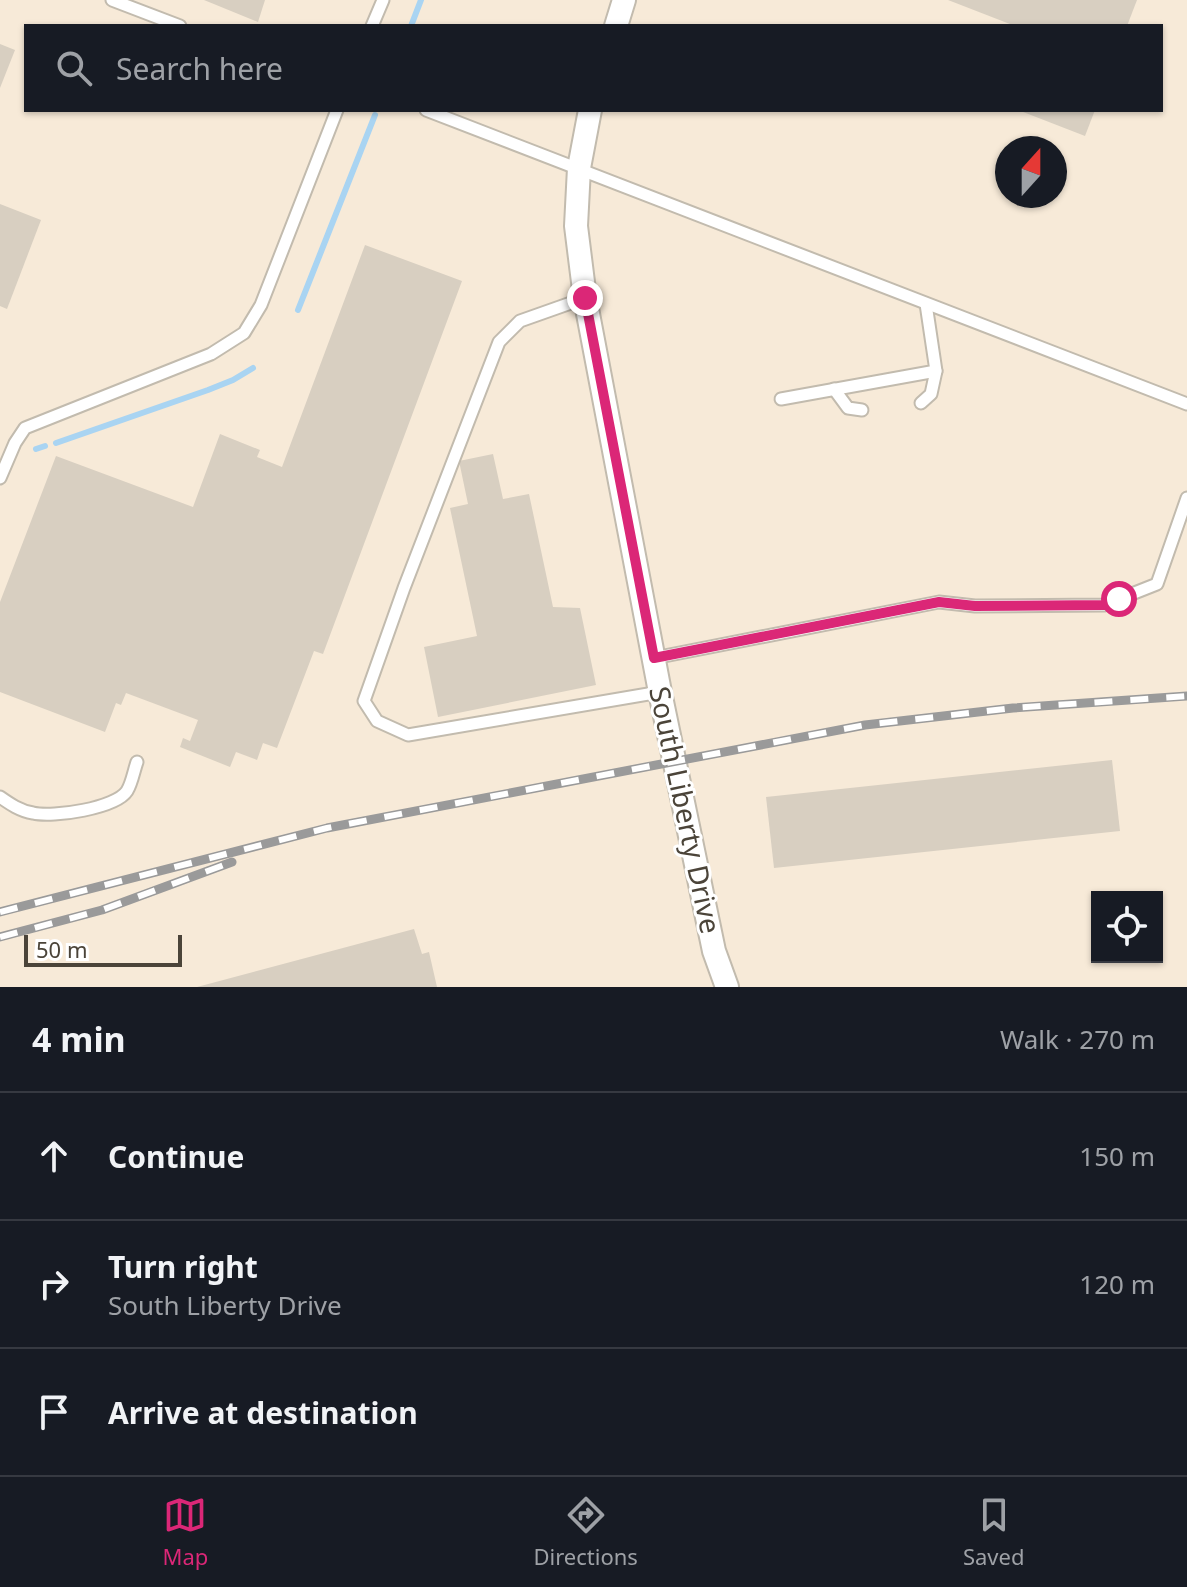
<!DOCTYPE html>
<html lang="en">
<head>
<meta charset="utf-8">
<style>
  body { margin:0; font-family:"Noto Sans",sans-serif; background:#242831; color:#f1f3f6 }
  .controls { position:absolute; right:24px; bottom:24px; display:grid; overflow:hidden; border-radius:0px; box-shadow:0 2px 6px #0004 }
  .controls button { width:72px; height:72px; display:grid; place-items:center; padding:0; border:0; border-bottom:2px solid #363941; background:#171b24; color:#f1f3f6; font:40px sans-serif }
  .compass { position:absolute; left:995px; top:136px; width:72px; height:72px; border-radius:50%; background:#171b24; box-shadow:0 2px 6px #0004; rotate:21deg }
  .scale { position:absolute; left:24px; bottom:20px; width:158px; box-sizing:border-box; padding-left:8px; border:4px solid #4b4439; border-top:0; font-size:22px; line-height:28px; white-space:nowrap; color:#4b4439; -webkit-text-stroke:6px #fff; paint-order:stroke }
  .stop { position:absolute; width:24px; height:24px; margin:-18px; border:6px solid #db2777; border-radius:50%; background:#fff }
  .stop.end { background:#db2777; border-color:#fff; box-shadow:0 2px 8px #0008 }
  .list { margin:0; padding:0; list-style:none }
  h2 { display:flex; justify-content:space-between; align-items:center; height:104px; margin:0; padding:0 32px; font-size:34px }
  h2 small { font-size:26px; font-weight:400; color:#9ea1a6 }
  .list li { display:grid; grid-template-columns:52px 1fr auto; gap:24px; align-items:center; box-sizing:border-box; height:128px; padding:0 32px; border-top:2px solid #363941 }
  .list b { display:block; font-size:30px; white-space:nowrap }
  .list p { margin:0; font-size:26px; white-space:nowrap; color:#9ea1a6 }
  .list em { font-size:26px; font-style:normal; color:#9ea1a6 }
  .icon { flex:none; width:44px; height:44px; fill:none; stroke:currentColor; stroke-width:2; stroke-linecap:round; stroke-linejoin:round }
  .map { position:relative; flex:none; width:1187px; height:987px; overflow:hidden }
  .search { position:absolute; background:#171b24; box-shadow:0 2px 6px #0004; left:24px; right:24px; top:24px; height:88px; display:flex; align-items:center; gap:20px; box-sizing:border-box; padding:0 28px; border-radius:0px; color:#9ea1a6; font-size:30px }
  .sheet { height:488px; background:#171b24 }
  nav { display:flex; justify-content:space-around; align-items:center; box-sizing:border-box; height:112px; border-top:2px solid #363941; background:#171b24; font-size:22px; color:#9ea1a6 }
  nav a { display:grid; justify-items:center; gap:4px }
  nav .on { color:#db2777 }
  .map>svg:first-child { display:block }
  .commercial { fill:#f7ead8; fill-rule:evenodd }
  .lines { fill:none; stroke-linecap:round; stroke-linejoin:round }
  .stream { stroke:#a9d4f2; stroke-width:6 }
  .building { fill:#d8cfc1 }
  .service-casing { stroke:#c2bbae; stroke-width:15 }
  .minor-casing { stroke:#c2bbae; stroke-width:26 }
  .service { stroke:#fff; stroke-width:11 }
  .minor { stroke:#fff; stroke-width:22 }
  .rail-casing { stroke:#9a9a9a; stroke-width:9 }
  .rail { stroke:#fff; stroke-width:6; stroke-dasharray:18; stroke-linecap:butt }
  .route { stroke:#db2777; stroke-width:10 }
  .labels { text-anchor:middle; stroke-width:6; stroke-linejoin:round; paint-order:stroke }
  .street-label { font-size:28px; fill:#4b4439; stroke:#fff }
</style>
</head>
<body>
<div class="map">
<svg width="1187" height="987" viewBox="0 0 1187 987">
  <rect width="100%" height="100%" fill="#f6f3ec"/>
  <path class="commercial" d="M0 0H1187V987H0ZM26 26H1161V110H26ZM1007 148H1055V196H1007ZM1097 897H1157V957H1097Z"/>
  <g class="lines">
    <g class="stream">
      <path d="M411 26 421 0"/>
      <path d="M298 310 375 115"/>
      <path d="M56 443 208 390 233 380 253 368"/>
      <path d="M36 449 45 446"/>
    </g>
  </g>
  <g class="building">
    <path d="M204 0H265L258 22Z"/>
    <path d="M948 0H1137L1127 26H1015Z"/>
    <path d="M0 44 15 50 0 88Z"/>
    <path d="M1018 110H1095L1085 136Z"/>
    <path d="M0 204 41 220 7 309 0 306Z"/>
    <path d="M365 245 462 281 323 654 314 651 277 748 263 743 257 760 236 752 230 767 180 747 183 738 190 741 198 720 126 693 121 705 116 703 105 732 0 692V602L56 456 193 507 220 434 260 450 257 457 282 467Z"/>
    <path d="M493 454 503 499 529 494 553 607 580 608 596 685 438 717 424 647 477 636 450 508 468 504 459 461Z"/>
    <path d="M1112 760 1120 831 774 868 766 797Z"/>
    <path d="M414 929 422 954 429 952 437 987H197Z"/>
  </g>
  <g class="lines">
    <g class="service-casing">
      <g id="service">
        <path d="M112 0 180 26"/>
        <path d="M372 26 383 0"/>
        <path d="M426 110 1187 404"/>
        <path d="M585 298 520 321 499 342 404 588 364 701 377 721 408 735 660 692"/>
        <path d="M834 389 848 408 862 410"/>
        <path d="M781 399 936 371 926 304"/>
        <path d="M921 403 931 394 936 371"/>
        <path d="M0 478 15 443 25 428 211 354 244 333 261 305 337 110"/>
        <path d="M654 658 939 602 975 606 1104 605 1157 584 1187 498"/>
        <path d="M0 797C10 804 20 811 33 813 53 818 116 808 127 791 132 783 134 770 137 762"/>
      </g>
    </g>
    <g class="minor-casing">
      <g id="minor">
        <path d="M616 26 624 0"/>
        <path d="M590 110 579 168 576 226 585 298 660 692 714 951 727 987"/>
      </g>
    </g>
    <use href="#service" class="service"/>
    <use href="#minor" class="minor"/>
    <g class="rail-casing">
      <g id="rail">
        <path d="M0 912 327 828 865 725 1013 708 1187 696"/>
        <path d="M0 937 102 910 232 862"/>
      </g>
    </g>
    <use href="#rail" class="rail"/>
  </g>
  <g class="lines">
    <path class="route" d="M585 298 654 658 939 602 975 606 1104 605 1119 599"/>
  </g>
  <g class="labels">
    <g class="street-label">
      <text transform="translate(685 810) rotate(78)" y="10">South Liberty Drive</text>
    </g>
  </g>
</svg>
<div class="controls">
<button><svg class="icon" aria-label="locate" viewBox="0 0 24 24"><circle cx="12" cy="12" r="6"/><path d="M12 2v4M12 18v4M2 12h4M18 12h4"/></svg></button>
</div>
<svg class="compass" viewBox="-18 -18 36 36"><path d="M0-13l5 13h-10z" fill="#e53935"/><path d="M0 13l5-13h-10z" fill="#9ea1a6"/></svg>
<div class="scale">50 m</div>
<div class="stop" style="left:1119px;top:599px"></div>
<div class="stop end" style="left:585px;top:298px"></div>
<div class="search"><svg class="icon" aria-label="search" viewBox="0 0 24 24"><circle cx="10" cy="10" r="6"/><path d="M15 15l6 6"/></svg>Search here</div>
</div>
<section class="sheet">
<h2>4 min<small>Walk · 270 m</small></h2>
<ul class="list">
<li><svg class="icon" aria-label="ahead" viewBox="0 0 24 24"><path d="M12 20V5M6 11l6-6 6 6"/></svg><div><b>Continue</b></div><em>150 m</em></li>
<li><svg class="icon" aria-label="right" viewBox="0 0 24 24"><path d="M7 20v-9h11M14 6l5 5-5 5"/></svg><div><b>Turn right</b><p>South Liberty Drive</p></div><em>120 m</em></li>
<li><svg class="icon" aria-label="arrive" viewBox="0 0 24 24"><path d="M6 21V4h12l-3 4 3 4H6"/></svg><div><b>Arrive at destination</b></div></li>
</ul>
</section>
<nav>
<a class="on"><svg class="icon" aria-label="map" viewBox="0 0 24 24"><path d="M3 6l6-2 6 2 6-2v14l-6 2-6-2-6 2zM9 4v14M15 6v14"/></svg>Map</a>
<a><svg class="icon" aria-label="directions" viewBox="0 0 24 24"><path d="M12 3l9 9-9 9-9-9zM9 14v-3h6M13 9l2 2-2 2"/></svg>Directions</a>
<a><svg class="icon" aria-label="saved" viewBox="0 0 24 24"><path d="M7 4h10v16l-5-4-5 4z"/></svg>Saved</a>
</nav>
</body>
</html>
